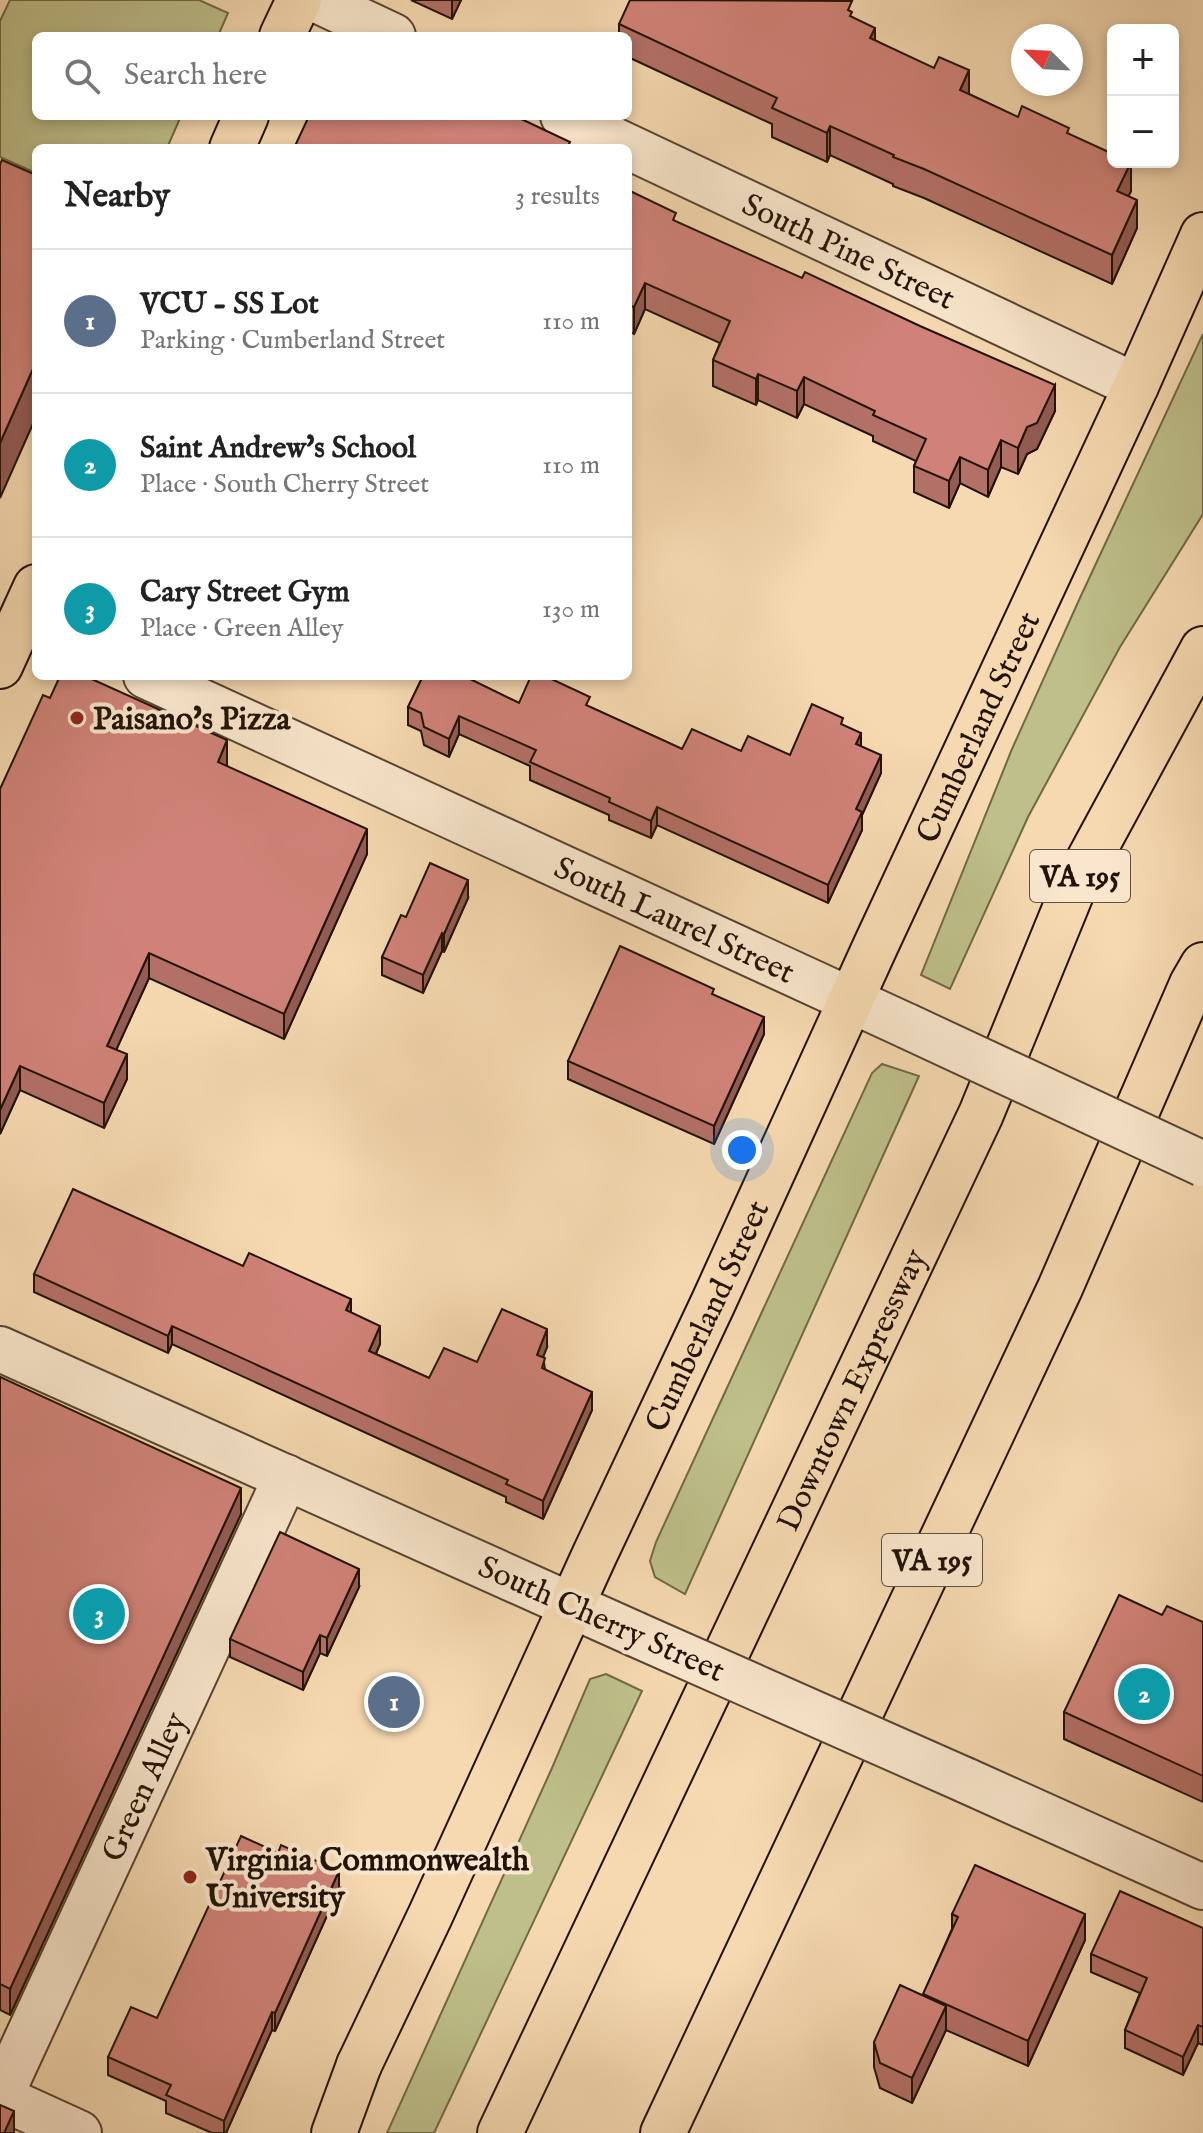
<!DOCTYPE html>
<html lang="en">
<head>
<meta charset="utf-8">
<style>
  body { margin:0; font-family:"IM FELL English",serif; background:#f6f6f6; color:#222 }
  .controls { position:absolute; right:24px; top:24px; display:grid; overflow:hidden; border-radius:12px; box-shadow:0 4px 12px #0003 }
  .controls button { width:72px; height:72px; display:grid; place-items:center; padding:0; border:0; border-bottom:2px solid #e0e0e0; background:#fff; color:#222; font:40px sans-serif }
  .compass { position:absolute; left:1011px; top:24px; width:72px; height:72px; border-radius:50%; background:#fff; box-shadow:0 4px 12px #0003; rotate:294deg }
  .you { position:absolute; left:742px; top:1150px; width:28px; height:28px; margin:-20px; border:6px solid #fff; border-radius:50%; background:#1a73e8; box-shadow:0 0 0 12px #1a73e833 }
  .badge { display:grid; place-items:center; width:52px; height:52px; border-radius:50%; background:#8f2418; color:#fff; font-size:26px; font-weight:700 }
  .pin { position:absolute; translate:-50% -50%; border:4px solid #fff; box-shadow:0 2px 8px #0006 }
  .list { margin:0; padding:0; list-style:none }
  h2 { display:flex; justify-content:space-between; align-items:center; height:104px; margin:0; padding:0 32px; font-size:34px }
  h2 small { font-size:26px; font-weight:400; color:#767676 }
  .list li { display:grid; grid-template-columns:52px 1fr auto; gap:24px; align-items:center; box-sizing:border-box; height:144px; padding:0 32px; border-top:2px solid #e0e0e0 }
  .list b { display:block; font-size:30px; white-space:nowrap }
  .list p { margin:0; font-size:26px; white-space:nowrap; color:#767676 }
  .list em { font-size:26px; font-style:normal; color:#767676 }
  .icon { flex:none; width:44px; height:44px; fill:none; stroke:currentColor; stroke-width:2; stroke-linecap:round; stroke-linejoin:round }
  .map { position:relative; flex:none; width:1203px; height:2133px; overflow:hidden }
  .search { position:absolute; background:#fff; box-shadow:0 4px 12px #0003; left:32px; top:32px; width:600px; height:88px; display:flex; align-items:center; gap:20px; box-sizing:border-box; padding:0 28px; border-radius:12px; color:#767676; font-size:30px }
  .panel { position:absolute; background:#fff; box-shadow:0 4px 12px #0003; left:32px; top:144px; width:600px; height:536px; border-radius:12px }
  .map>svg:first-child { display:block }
  .green { fill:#bebf8a; stroke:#706948; stroke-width:2 }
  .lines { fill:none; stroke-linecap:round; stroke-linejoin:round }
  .minor-casing { stroke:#574431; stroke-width:48 }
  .major-casing { stroke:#221306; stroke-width:48 }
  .highway-casing { stroke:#221306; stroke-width:48 }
  .minor { stroke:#f9e6cc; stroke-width:44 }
  .major { stroke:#f6d9b1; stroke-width:44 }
  .highway { stroke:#f6d9b1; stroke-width:44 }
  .minor-bridge-casing { stroke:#574431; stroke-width:48; stroke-linecap:butt }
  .minor-bridge { stroke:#f9e6cc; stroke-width:44 }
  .wall { fill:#b37067; stroke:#221306; stroke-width:2 }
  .shaded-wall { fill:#925b54; stroke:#221306; stroke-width:2 }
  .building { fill:#d08278; stroke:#221306; stroke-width:2 }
  .poi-dot { fill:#8f2418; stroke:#f9e6cc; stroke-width:3 }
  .labels { text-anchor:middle; stroke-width:8; stroke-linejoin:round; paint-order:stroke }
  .shield { fill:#f9e6cc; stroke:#625241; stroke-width:2 }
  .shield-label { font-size:30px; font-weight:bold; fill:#221306 }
  .street-label { font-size:32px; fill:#221306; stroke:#f9e6cc }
  .poi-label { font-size:32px; font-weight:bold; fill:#221306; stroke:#f9e6cc; text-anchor:start }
</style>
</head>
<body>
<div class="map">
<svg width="1203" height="2133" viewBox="0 0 1203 2133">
  <rect width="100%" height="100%" fill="#f6d9b1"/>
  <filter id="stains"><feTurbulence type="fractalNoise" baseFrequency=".0025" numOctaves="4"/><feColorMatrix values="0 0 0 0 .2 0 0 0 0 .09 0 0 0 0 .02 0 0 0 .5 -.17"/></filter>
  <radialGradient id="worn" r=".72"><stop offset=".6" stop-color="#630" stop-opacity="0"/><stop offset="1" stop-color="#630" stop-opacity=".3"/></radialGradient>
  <g class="green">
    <path d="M10 0H199L228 13 218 36H36V116H181L167 148H36V173L0 157V21Z"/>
    <path d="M1203 334V514L1120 647 1028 817 950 989 921 975 1012 749 1079 600Z"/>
    <path d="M882 1064 919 1076 685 1594 655 1577 650 1561 656 1542 872 1073Z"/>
    <path d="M606 1674 642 1691 434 2133H387L552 1768 590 1679Z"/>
  </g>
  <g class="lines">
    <g class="minor-casing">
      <g id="minor">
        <path d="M317 0 393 36"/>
        <path id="s1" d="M563 116 1136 386"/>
        <path id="s2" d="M146 676 907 1026"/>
        <path d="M0 1349 635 1634"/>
        <path d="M965 1780 1203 1887"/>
        <path id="s3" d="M0 2097 286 1477"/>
        <path d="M0 2097 79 2133"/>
      </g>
    </g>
    <g class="major-casing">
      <g id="major">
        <path d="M282 36 299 0"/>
        <path d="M232 148 246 116"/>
        <path d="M0 666 36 587"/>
        <path id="s4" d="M359 2065 430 1916 594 1556 714 1301 875 947 1136 386 1203 235"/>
      </g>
    </g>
    <g class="highway-casing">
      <g id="highway">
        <path d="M334 2133 359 2065"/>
        <path id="s5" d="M500 2133 981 1114 1073 889 1203 649"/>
        <path d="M663 2133 1060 1288 1192 984 1203 965"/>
      </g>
    </g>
    <use href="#minor" class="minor"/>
    <use href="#major" class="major"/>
    <use href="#highway" class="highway"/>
    <g class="minor-bridge-casing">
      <g id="minor-bridge">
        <path d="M907 1026 1203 1164"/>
        <path d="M635 1634 965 1780"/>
      </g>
    </g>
    <use href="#minor-bridge" class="minor-bridge"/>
  </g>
  <g class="wall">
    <path d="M411 0H461L452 19Z"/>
    <path d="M852 17 875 40 969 94 1018 117 1069 134 1131 191 1128 196 1137 228 1112 284 924 198 893 186V184L830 155 827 162 772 137V124L628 57V36H619V24Z"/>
    <path d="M628 190 676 222 1055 411 1037 449 1027 454 1018 474 1001 467 988 497 960 483 949 508 914 492V466L916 461 873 441V436L804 404 797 418 758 400 756 405 713 386V360L720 343 645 309 634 334 628 331Z"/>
    <path d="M423 676H468L467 678 519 703 590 707 682 749 741 751 790 755 843 725 881 773 862 815V830L828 903 657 825 651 838 609 820V815L530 780V766L459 734 449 757 424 745 421 731 408 725V707Z"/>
    <path d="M227 765V766L367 854 284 1039 149 978 116 1050 127 1079 104 1128 20 1090 0 1134V789Z"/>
    <path d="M468 898 444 952 442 951 423 993 382 975V957L406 917Z"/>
    <path d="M714 995 764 1034 714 1144 568 1079V1061Z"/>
    <path d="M243 1266 351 1313 380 1344 376 1354 429 1378 477 1362 547 1347 543 1357 545 1369 592 1410 543 1519 506 1502V1497L172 1344 168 1353 34 1292V1274Z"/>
    <path d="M0 1377 241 1514 10 2015 0 2010Z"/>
    <path d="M359 1587 327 1656 320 1653 303 1690 230 1657V1639Z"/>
    <path d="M1162 1615 1203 1622V1802L1064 1739V1712Z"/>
    <path d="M339 1889 275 2031 272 2030 226 2133H212L166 2113V2101L108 2075V2057Z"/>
    <path d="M952 1914 1085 1940 1028 2066 946 2030 912 2103 880 2088 874 2067V2042L923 1995 952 1929Z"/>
    <path d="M1203 1928V2045L1198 2043 1183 2075 1125 2048V2030L1140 1993 1091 1972V1954Z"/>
  </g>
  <g class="shaded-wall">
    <path d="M453 0H461L452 19V1Z"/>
    <path d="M875 28V57L870 38Z"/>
    <path d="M969 70V99L960 90Z"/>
    <path d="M830 126V155L827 162V133Z"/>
    <path d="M1131 162V191L1117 220V191Z"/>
    <path d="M1137 200V228L1112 284V255Z"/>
    <path d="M645 283V309L634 334V307Z"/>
    <path d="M36 362V417L0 498V443Z"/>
    <path d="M758 374V400L756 405V379Z"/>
    <path d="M804 377V404L797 418V391Z"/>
    <path d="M1055 385V411L1037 449 1027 454 1018 474V448L1027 427Z"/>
    <path d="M1001 440V467L988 497V470Z"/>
    <path d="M960 457V483L949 508V481Z"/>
    <path d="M459 716V734L449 757V739Z"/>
    <path d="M861 733V751L856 744Z"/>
    <path d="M227 740V765L218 787V762Z"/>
    <path d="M881 755V773L862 815V830L828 903V885L856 809Z"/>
    <path d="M657 807V825L651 838V821Z"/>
    <path d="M367 829V854L284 1039V1014Z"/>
    <path d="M468 880V898L444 952V934Z"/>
    <path d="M442 933V951L423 993V975Z"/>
    <path d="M149 953V978L107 1070V1046Z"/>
    <path d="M764 1017V1034L714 1144V1126Z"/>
    <path d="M127 1054V1079L104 1128V1103Z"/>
    <path d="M20 1066V1090L0 1134V1110Z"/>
    <path d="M351 1299V1317L346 1310Z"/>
    <path d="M172 1326V1344L168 1353V1336Z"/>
    <path d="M380 1326V1344L369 1369V1351Z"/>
    <path d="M547 1329V1347L537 1373V1355Z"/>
    <path d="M592 1392V1410L543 1519V1501Z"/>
    <path d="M241 1488V1514L10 2015V1989Z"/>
    <path d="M359 1569V1587L327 1656V1638Z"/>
    <path d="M320 1635V1653L303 1690V1672Z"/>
    <path d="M339 1871V1889L275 2031V2013Z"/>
    <path d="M1085 1914V1940L1028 2066V2041Z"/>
    <path d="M946 2006V2030L912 2103V2078Z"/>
    <path d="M272 2012V2030L226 2133H224V2121Z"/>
    <path d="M1198 2025V2043L1183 2075V2057Z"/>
    <path d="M14 2111V2133H4Z"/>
  </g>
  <g class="building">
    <path d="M630 0 852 1 848 10 852 12 850 16 875 28 870 38 934 68 939 57 969 70 960 90 1018 117 1022 106 1069 128 1067 133 1113 154V162H1131L1117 191 1137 200 1112 255 924 169 893 157 894 155 830 126 827 133 772 108 777 98 619 24Z"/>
    <path d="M309 116H515L570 142 567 148H294Z"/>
    <path d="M2 160 36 175V362L0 443V164Z"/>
    <path d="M628 190 676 213 673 220 802 278 805 272 920 326 1055 385 1037 423 1027 427 1018 448 1001 440 988 470 960 457 949 481 914 466 926 439 873 415 875 411 804 377 797 391 758 374 756 379 713 360 730 321 645 283 634 307 628 305Z"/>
    <path d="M60 676H85L227 740 218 762 367 829 284 1014 149 953 107 1046 127 1054 104 1103 20 1066 0 1110V789L43 695 50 698Z"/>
    <path d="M423 676H464L519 703 531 676H545L590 697 586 705 682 749 692 729 741 751 748 736 790 755 812 704 843 718 841 724 861 733 856 744 881 755 856 809 862 812 828 885 657 807 651 821 609 802 610 798 530 762 536 750 459 716 449 739 424 727 421 713 408 707Z"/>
    <path d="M430 863 468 880 444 934 442 933 423 975 382 957 401 915 406 917Z"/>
    <path d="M620 946 714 989 712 994 764 1017 714 1126 568 1061Z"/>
    <path d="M73 1189 243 1266 249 1253 351 1299 346 1310 380 1326 369 1351 429 1378 444 1348 477 1362 502 1309 547 1329 537 1355 545 1358 542 1368 592 1392 543 1501 506 1484 508 1480 172 1326 168 1336 34 1274Z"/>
    <path d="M0 1377 241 1488 10 1989 0 1984Z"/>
    <path d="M280 1532 359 1569 327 1638 320 1635 303 1672 230 1639Z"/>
    <path d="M1119 1595 1162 1615 1167 1606 1203 1622V1776L1064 1712Z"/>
    <path d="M241 1836 278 1853 281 1845 339 1871 275 2013 272 2012 224 2121 166 2095 171 2085 108 2057 131 2007 157 2018Z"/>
    <path d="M975 1865 1085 1914 1028 2041 923 1994 958 1917 952 1914Z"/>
    <path d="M1120 1891 1203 1928V2027L1198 2025 1183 2057 1125 2030 1147 1978 1091 1954Z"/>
    <path d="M900 1985 946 2006 912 2078 880 2063 874 2042Z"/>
    <path d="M0 2105 14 2111 4 2133H0Z"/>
  </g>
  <g class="poi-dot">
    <circle cx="77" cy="718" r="8"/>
    <circle cx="190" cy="1877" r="8"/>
  </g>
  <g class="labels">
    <g class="shield">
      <rect x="1030" y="850" width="100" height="52" rx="6"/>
      <rect x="882" y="1534" width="100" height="52" rx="6"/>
    </g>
    <g class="shield-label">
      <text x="1080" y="886">VA 195</text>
      <text x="932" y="1570">VA 195</text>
    </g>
    <g class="street-label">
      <text dy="11" stroke="none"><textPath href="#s1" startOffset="316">South Pine Street</textPath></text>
      <text dy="11" stroke="none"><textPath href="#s4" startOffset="1474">Cumberland Street</textPath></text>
      <text dy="11" stroke="none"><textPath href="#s2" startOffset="582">South Laurel Street</textPath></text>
      <text dy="11" stroke="none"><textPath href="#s4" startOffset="826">Cumberland Street</textPath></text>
      <text dy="11" stroke="none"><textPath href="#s5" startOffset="822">Downtown Expressway</textPath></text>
      <text transform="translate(602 1618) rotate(24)" y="11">South Cherry Street</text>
      <text dy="11" stroke="none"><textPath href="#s3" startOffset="342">Green Alley</textPath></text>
    </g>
    <g class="poi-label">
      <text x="93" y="729">Paisano's Pizza</text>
      <text x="206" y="1870">Virginia Commonwealth<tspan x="206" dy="37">University</tspan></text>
    </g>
  </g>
  <rect width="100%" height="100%" filter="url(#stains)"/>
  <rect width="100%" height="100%" fill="url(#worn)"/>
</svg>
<div class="controls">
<button>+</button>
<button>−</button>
</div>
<svg class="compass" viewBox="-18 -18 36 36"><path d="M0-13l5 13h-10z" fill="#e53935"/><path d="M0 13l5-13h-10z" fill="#767676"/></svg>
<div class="you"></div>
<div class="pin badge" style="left:394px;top:1702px;background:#5c6f8a">1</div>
<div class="pin badge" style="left:1144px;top:1694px;background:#0f9aa8">2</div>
<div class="pin badge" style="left:99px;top:1614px;background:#0f9aa8">3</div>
<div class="search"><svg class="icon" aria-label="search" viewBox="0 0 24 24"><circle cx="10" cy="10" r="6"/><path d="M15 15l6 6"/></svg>Search here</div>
<section class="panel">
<h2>Nearby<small>3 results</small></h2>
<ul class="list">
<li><span class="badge" style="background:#5c6f8a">1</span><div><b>VCU - SS Lot</b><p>Parking · Cumberland Street</p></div><em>110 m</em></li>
<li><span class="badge" style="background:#0f9aa8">2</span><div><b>Saint Andrew's School</b><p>Place · South Cherry Street</p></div><em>110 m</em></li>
<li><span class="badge" style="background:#0f9aa8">3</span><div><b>Cary Street Gym</b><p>Place · Green Alley</p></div><em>130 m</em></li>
</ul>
</section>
</div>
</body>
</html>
